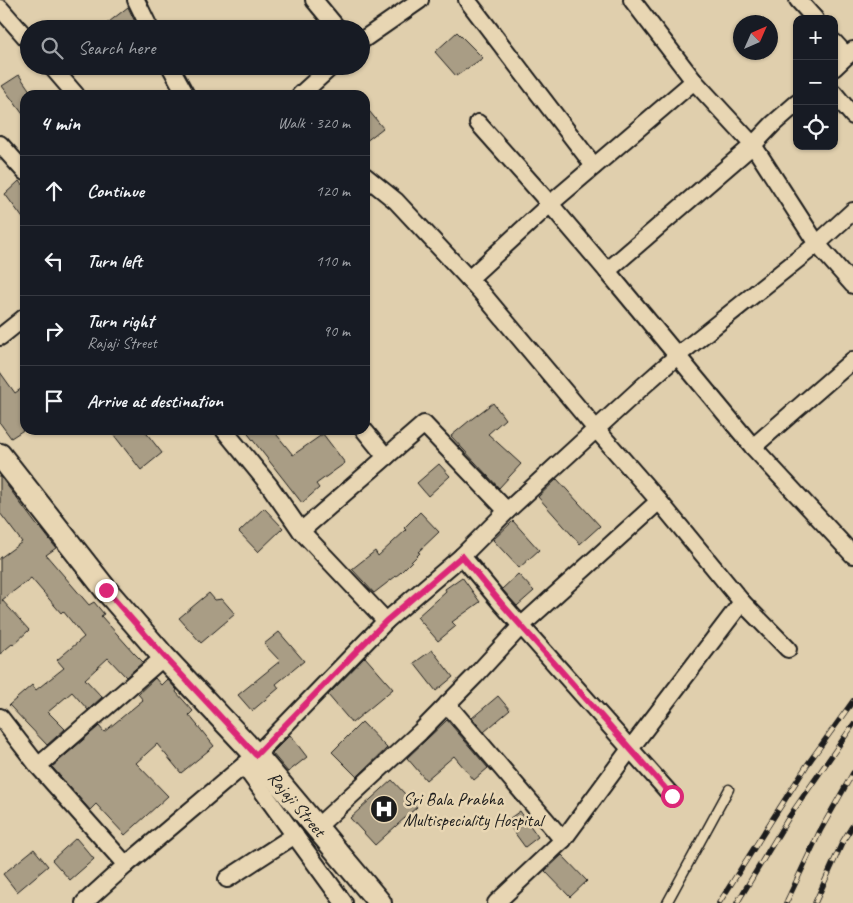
<!DOCTYPE html>
<html lang="en">
<head>
<meta charset="utf-8">
<style>
  body { margin:0; font-family:Caveat,sans-serif; background:#20242c; color:#f1f3f6 }
  .controls { position:absolute; right:15px; top:15px; display:grid; overflow:hidden; border-radius:10px; box-shadow:0 1px 4px #0004 }
  .controls button { width:45px; height:45px; display:grid; place-items:center; padding:0; border:0; border-bottom:1px solid #363941; background:#171b24; color:#f1f3f6; font:25px sans-serif }
  .compass { position:absolute; left:733px; top:15px; width:45px; height:45px; border-radius:50%; background:#171b24; box-shadow:0 1px 4px #0004; rotate:45deg }
  .stop { position:absolute; width:15px; height:15px; margin:-11px; border:4px solid #db2777; border-radius:50%; background:#fff }
  .stop.end { background:#db2777; border-color:#fff; box-shadow:0 1px 5px #0008 }
  .list { margin:0; padding:0; list-style:none }
  h2 { display:flex; justify-content:space-between; align-items:center; height:65px; margin:0; padding:0 20px; font-size:21px }
  h2 small { font-size:16px; font-weight:400; color:#9ea1a6 }
  .list li { display:grid; grid-template-columns:32px 1fr auto; gap:15px; align-items:center; box-sizing:border-box; height:70px; padding:0 20px; border-top:1px solid #363941 }
  .list b { display:block; font-size:19px; white-space:nowrap }
  .list p { margin:0; font-size:16px; white-space:nowrap; color:#9ea1a6 }
  .list em { font-size:16px; font-style:normal; color:#9ea1a6 }
  .icon { flex:none; width:28px; height:28px; fill:none; stroke:currentColor; stroke-width:2; stroke-linecap:round; stroke-linejoin:round }
  .map { position:relative; flex:none; width:853px; height:903px; overflow:hidden }
  .search { position:absolute; background:#171b24; box-shadow:0 1px 4px #0004; left:20px; top:20px; width:350px; height:55px; display:flex; align-items:center; gap:12px; box-sizing:border-box; padding:0 18px; border-radius:28px; color:#9ea1a6; font-size:19px }
  .panel { position:absolute; background:#171b24; box-shadow:0 1px 4px #0004; left:20px; top:90px; width:350px; height:345px; border-radius:15px }
  .map>svg:first-child { display:block }
  .building { fill:#a99d85; stroke:#1c1c1c }
  .lines { fill:none; stroke-linecap:round; stroke-linejoin:round }
  .lane-casing { stroke:#1c1c1c; stroke-width:11 }
  .street-casing { stroke:#1c1c1c; stroke-width:20 }
  .secondary-casing { stroke:#1c1c1c; stroke-width:26 }
  .lane { stroke:#e8d6b3; stroke-width:8 }
  .street { stroke:#e8d6b3; stroke-width:16 }
  .secondary { stroke:#e8d6b3; stroke-width:22 }
  .rail-casing { stroke:#1c1c1c; stroke-width:5.5 }
  .rail { stroke:#e8d6b3; stroke-width:4; stroke-dasharray:11; stroke-linecap:butt }
  .route { stroke:#db2777; stroke-width:6 }
  .labels { text-anchor:middle; stroke-width:5; stroke-linejoin:round; paint-order:stroke }
  .poi-label { font-size:18px; fill:#1c1c1c; stroke:#e8d6b3; text-anchor:start }
  .street-label { font-size:18px; fill:#1c1c1c; stroke:#e8d6b3 }
</style>
</head>
<body>
<div class="map">
<svg width="853" height="903" viewBox="0 0 853 903">
  <rect width="100%" height="100%" fill="#e0cfad"/>
  <filter id="ink" filterUnits="userSpaceOnUse"><feTurbulence type="fractalNoise" baseFrequency=".02" numOctaves="2"/><feDisplacementMap in="SourceGraphic" scale="10" xChannelSelector="R" yChannelSelector="G"/><feConvolveMatrix kernelMatrix="1 2 1 2 8 2 1 2 1" color-interpolation-filters="sRGB"/></filter>
  <g filter="url(#ink)">
    <g class="building">
      <path d="M128 7 136 24 129 29H100Z"/>
      <path d="M457 32 483 58 456 76 435 52Z"/>
      <path d="M19 75 33 95H25V117L2 86Z"/>
      <path d="M365 106 383 128 365 142Z"/>
      <path d="M19 181 25 189V221L5 194Z"/>
      <path d="M0 372 15 393 25 386V429L11 438 0 423Z"/>
      <path d="M493 403 505 419 488 434 521 464 499 488 451 436 469 421Z"/>
      <path d="M110 430H144L162 453 141 470Z"/>
      <path d="M245 430H273L293 455 323 434 345 463 316 484 319 488 302 503Z"/>
      <path d="M439 464 450 476 428 496 417 483Z"/>
      <path d="M0 476 39 528 40 527 56 548 46 555 89 605 94 602 104 614 101 616 134 653 143 662 126 677 108 658 85 679 102 697 88 710 72 692 48 712 65 729 47 745 9 705 32 685 36 690 64 668 57 660 84 637 63 611 61 613 31 578 2 600 29 630 13 645 12 644 0 654V558L22 542 0 513Z"/>
      <path d="M557 479 600 526 580 544 538 497Z"/>
      <path d="M264 508 283 528 258 552 239 532Z"/>
      <path d="M420 512 439 532 418 552 420 553 400 573 374 593 352 569 375 551 378 556 406 530 404 528Z"/>
      <path d="M513 521 539 550 519 568 493 540Z"/>
      <path d="M518 574 534 591 517 606 502 589Z"/>
      <path d="M462 577 480 602 452 622 456 626 438 641 417 617 446 591 445 589Z"/>
      <path d="M209 593 215 600 222 599 235 614 201 643 179 618Z"/>
      <path d="M279 632 304 661 276 684 279 688 252 711 238 695 280 661 264 644Z"/>
      <path d="M432 650 453 677 436 691 414 663Z"/>
      <path d="M365 657 393 689 352 723 328 695Z"/>
      <path d="M155 678 161 685 167 679 177 690 176 692 193 711 189 715 214 746 181 773 157 744 136 763 168 796 125 835 96 804 90 810 52 767 99 726 104 732 143 700 138 694Z"/>
      <path d="M498 696 510 710 484 732 472 718Z"/>
      <path d="M447 720 488 768 474 780 454 756 426 780 407 758Z"/>
      <path d="M362 722 387 748 357 777 332 752Z"/>
      <path d="M290 735 307 757 288 772 272 753Z"/>
      <path d="M392 780 417 807 375 845 350 818Z"/>
      <path d="M520 811 538 837 525 847 506 821Z"/>
      <path d="M76 838 94 859 70 880 52 860Z"/>
      <path d="M34 849 48 866 17 892 3 874Z"/>
      <path d="M562 855 587 881 570 897 545 871Z"/>
    </g>
    <g class="lines">
      <g class="lane-casing">
        <path id="lane" d="M667 903 729 789"/>
      </g>
      <g class="street-casing">
        <g id="street">
          <path d="M136 0 150 29"/>
          <path d="M314 0 338 29"/>
          <path d="M467 0 594 166"/>
          <path d="M632 0 694 81"/>
          <path d="M798 0 815 19"/>
          <path d="M0 8 29 41"/>
          <path d="M361 41 420 0"/>
          <path d="M834 42 847 56"/>
          <path d="M51 66 76 95"/>
          <path d="M170 66 186 95"/>
          <path d="M834 68 853 50"/>
          <path d="M834 93 853 116"/>
          <path d="M300 95 332 66"/>
          <path d="M797 103 773 124 753 145 607 271 753 447 853 555"/>
          <path d="M0 144 25 172"/>
          <path d="M365 176 396 201 481 292 596 429 659 501 742 602 788 649"/>
          <path d="M607 271 550 204 694 81 753 145 817 244 853 285"/>
          <path d="M469 279 550 204 478 123"/>
          <path d="M0 337 25 317"/>
          <path d="M224 430 269 485 301 531"/>
          <path d="M364 430 386 457 424 424 507 511"/>
          <path d="M753 447 853 360"/>
          <path d="M386 457 301 531 386 621"/>
          <path d="M462 556 501 603 672 796"/>
          <path d="M447 704 563 840"/>
          <path d="M0 717 38 766"/>
          <path d="M244 766 344 903"/>
          <path d="M317 827 420 732 475 676 521 626 659 501"/>
          <path d="M126 865 38 766 164 657"/>
          <path d="M227 879 295 835"/>
          <path d="M84 903 126 865 256 755 386 621 462 556 507 511 642 387 677 356 817 244 853 211"/>
          <path d="M496 903 563 840 630 749 742 602"/>
        </g>
      </g>
      <g class="secondary-casing">
        <path id="secondary" d="M0 455 106 590 164 657 256 755 380 903"/>
      </g>
      <use href="#lane" class="lane"/>
      <use href="#street" class="street"/>
      <use href="#secondary" class="secondary"/>
      <g class="rail-casing">
        <g id="rail">
          <path d="M719 903 807 765 853 701"/>
          <path d="M737 903 789 817 853 725"/>
          <path d="M786 903 820 831 853 773"/>
          <path d="M815 903 843 841 853 825"/>
        </g>
      </g>
      <use href="#rail" class="rail"/>
    </g>
  </g>
  <g class="lines" filter="url(#ink)">
    <path class="route" d="M106 590 164 656 256 755 386 621 462 556 501 603 672 796"/>
  </g>
  <defs>
    <g id="hospital-disc" transform="scale(1.4375)"><circle r="9.5" fill="#1c1c1c" stroke="#e8d6b3"/><path d="M-5-5h3v3.5h4V-5h3V5h-3V1.5h-4V5h-3Z" fill="#fff"/></g>
  </defs>
  <g fill-rule="evenodd">
    <use href="#hospital-disc" x="384" y="809"/>
  </g>
  <g class="labels">
    <g class="poi-label">
      <text x="403" y="805">Sri Bala Prabha<tspan x="403" dy="21">Multispeciality Hospital</tspan></text>
    </g>
    <g class="street-label">
      <text transform="translate(297 804) rotate(50)" y="6">Rajaji Street</text>
    </g>
  </g>
</svg>
<div class="controls">
<button>+</button>
<button>−</button>
<button><svg class="icon" aria-label="locate" viewBox="0 0 24 24"><circle cx="12" cy="12" r="6"/><path d="M12 2v4M12 18v4M2 12h4M18 12h4"/></svg></button>
</div>
<svg class="compass" viewBox="-18 -18 36 36"><path d="M0-13l5 13h-10z" fill="#e53935"/><path d="M0 13l5-13h-10z" fill="#9ea1a6"/></svg>
<div class="stop" style="left:672px;top:796px"></div>
<div class="stop end" style="left:106px;top:590px"></div>
<div class="search"><svg class="icon" aria-label="search" viewBox="0 0 24 24"><circle cx="10" cy="10" r="6"/><path d="M15 15l6 6"/></svg>Search here</div>
<section class="panel">
<h2>4 min<small>Walk · 320 m</small></h2>
<ul class="list">
<li><svg class="icon" aria-label="ahead" viewBox="0 0 24 24"><path d="M12 20V5M6 11l6-6 6 6"/></svg><div><b>Continue</b></div><em>120 m</em></li>
<li><svg class="icon" aria-label="left" viewBox="0 0 24 24"><path d="M17 20v-9H6M10 6l-5 5 5 5"/></svg><div><b>Turn left</b></div><em>110 m</em></li>
<li><svg class="icon" aria-label="right" viewBox="0 0 24 24"><path d="M7 20v-9h11M14 6l5 5-5 5"/></svg><div><b>Turn right</b><p>Rajaji Street</p></div><em>90 m</em></li>
<li><svg class="icon" aria-label="arrive" viewBox="0 0 24 24"><path d="M6 21V4h12l-3 4 3 4H6"/></svg><div><b>Arrive at destination</b></div></li>
</ul>
</section>
</div>
</body>
</html>
